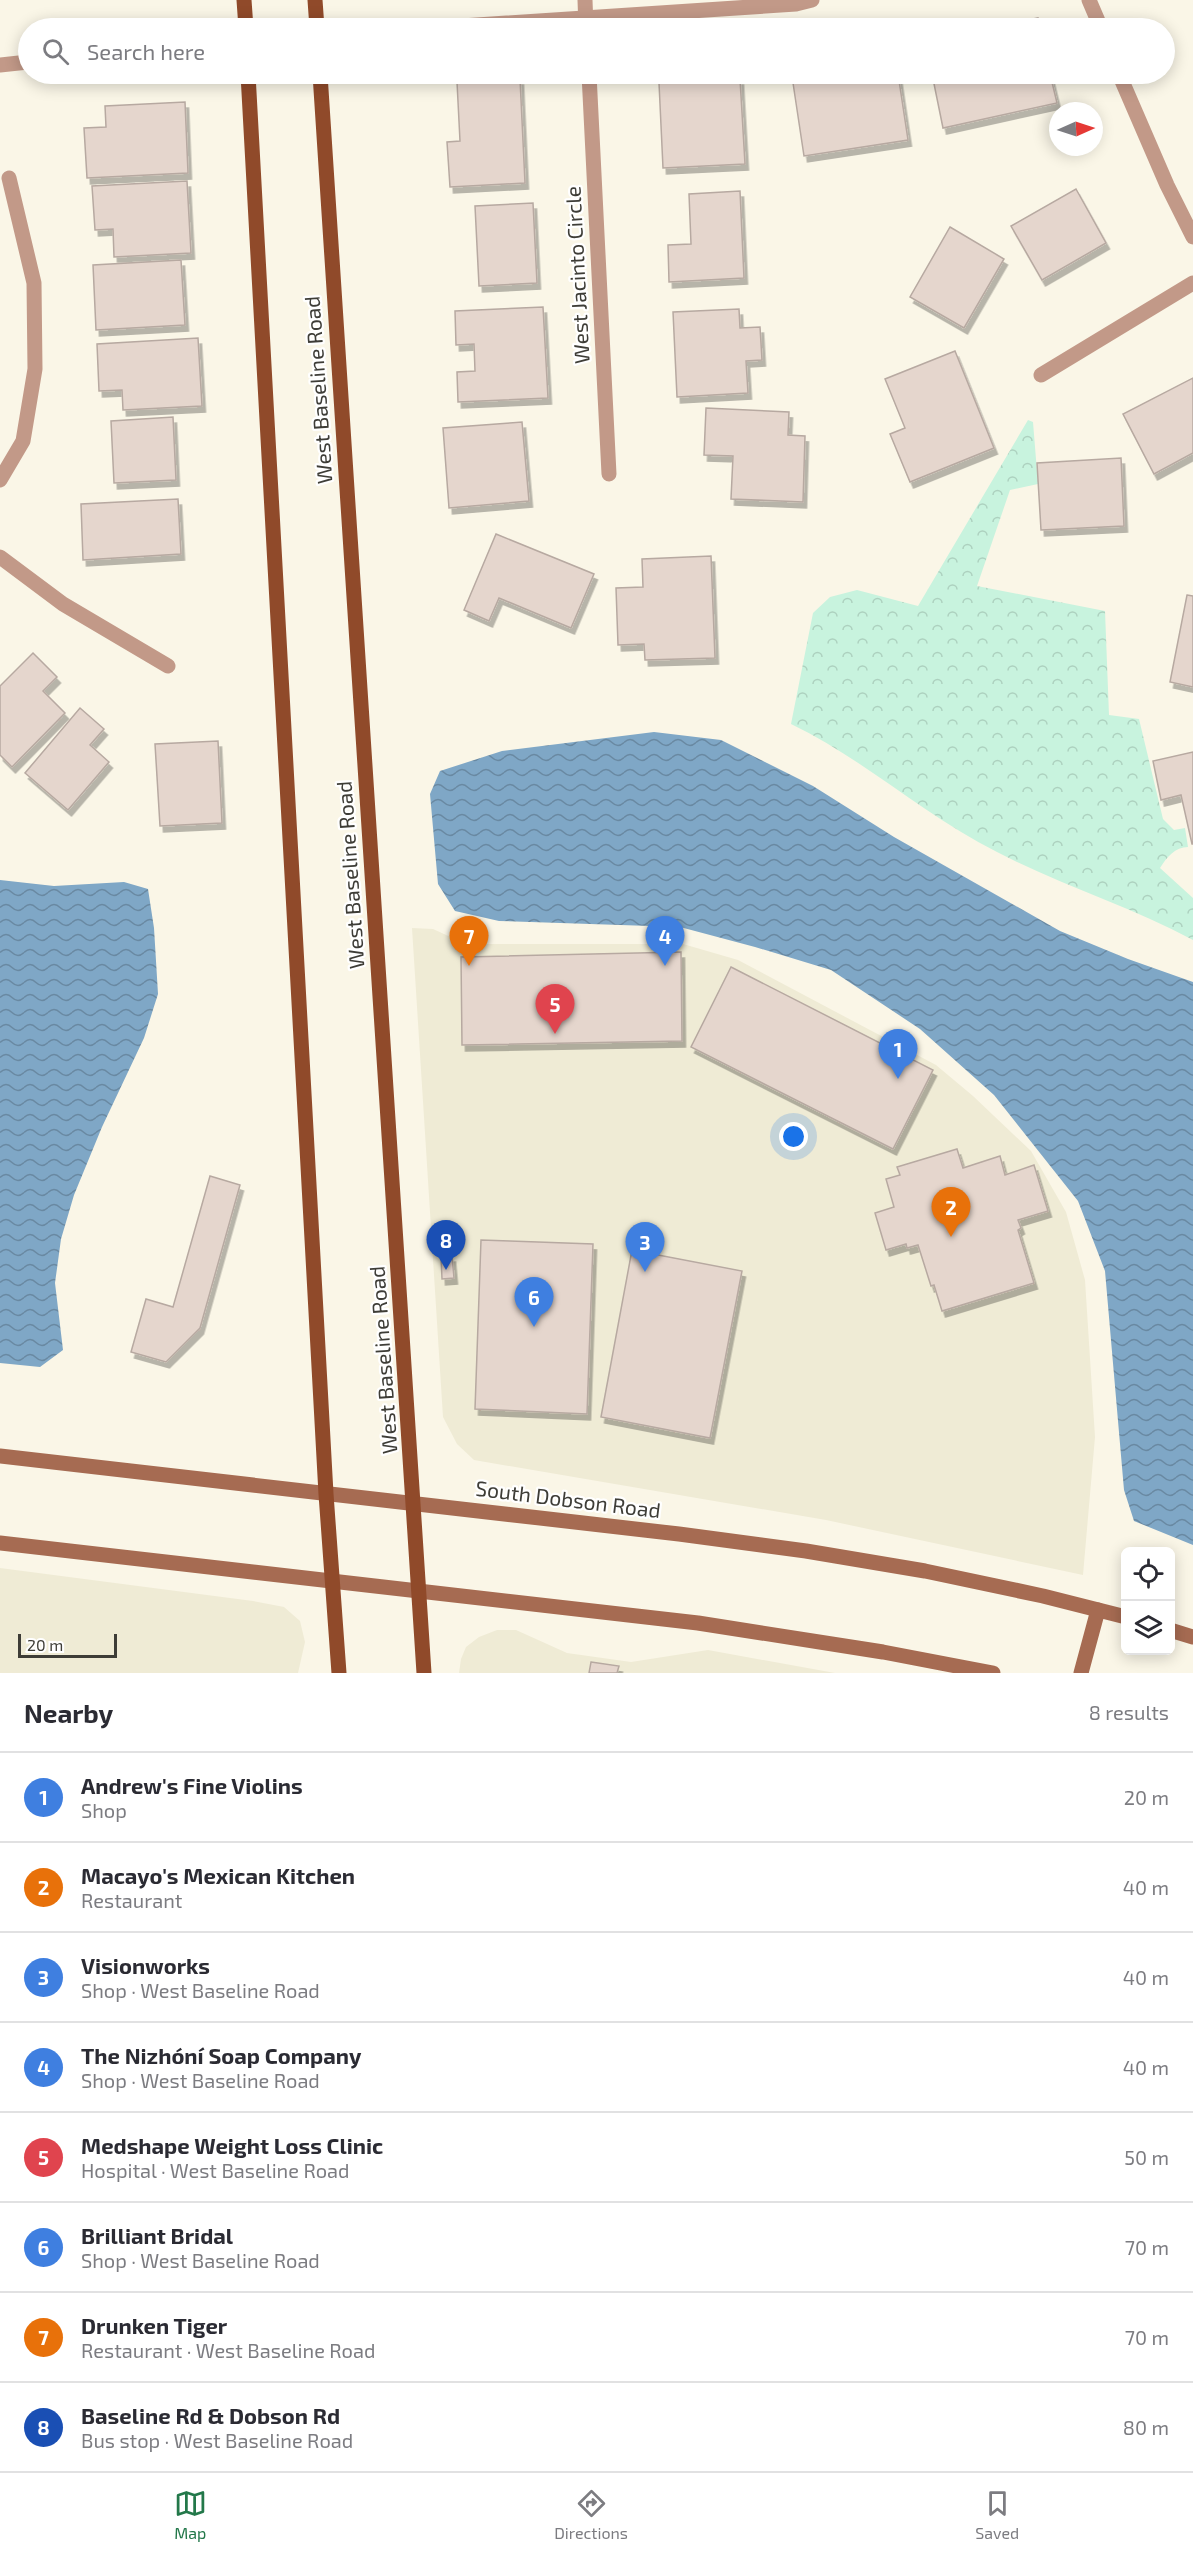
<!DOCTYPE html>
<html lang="en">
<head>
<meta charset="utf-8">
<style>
  body { margin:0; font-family:"Exo 2",sans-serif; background:#f2f2f3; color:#2b2b33 }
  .controls { position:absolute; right:18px; bottom:18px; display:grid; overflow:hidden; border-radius:9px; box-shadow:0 3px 15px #0003 }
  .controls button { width:54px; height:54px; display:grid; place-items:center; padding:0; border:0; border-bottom:2px solid #e1e1e2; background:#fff; color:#2b2b33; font:30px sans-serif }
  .compass { position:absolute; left:1049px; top:102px; width:54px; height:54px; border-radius:50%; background:#fff; box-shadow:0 3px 15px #0003; rotate:87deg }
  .scale { position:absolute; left:18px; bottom:15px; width:99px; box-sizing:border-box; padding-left:6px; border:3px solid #3e3d37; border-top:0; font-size:16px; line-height:21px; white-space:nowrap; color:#3e3d37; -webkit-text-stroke:4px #fff; paint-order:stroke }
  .you { position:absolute; left:794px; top:1137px; width:21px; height:21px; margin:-15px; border:4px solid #fff; border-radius:50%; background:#1a73e8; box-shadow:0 0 0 9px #1a73e833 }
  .badge { display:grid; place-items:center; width:39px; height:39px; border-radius:50%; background:#23784a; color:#fff; font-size:20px; font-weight:700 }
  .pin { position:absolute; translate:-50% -50px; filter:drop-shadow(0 2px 3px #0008) }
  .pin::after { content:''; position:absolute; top:32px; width:21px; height:18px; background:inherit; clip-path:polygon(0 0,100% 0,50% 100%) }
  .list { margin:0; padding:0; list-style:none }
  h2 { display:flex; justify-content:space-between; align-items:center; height:78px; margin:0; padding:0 24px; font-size:26px }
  h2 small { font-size:20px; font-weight:400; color:#7c7c81 }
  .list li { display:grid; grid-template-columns:39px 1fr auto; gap:18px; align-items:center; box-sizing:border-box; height:90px; padding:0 24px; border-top:2px solid #e1e1e2 }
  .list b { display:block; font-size:22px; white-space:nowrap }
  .list p { margin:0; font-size:20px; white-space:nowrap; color:#7c7c81 }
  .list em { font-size:20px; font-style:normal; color:#7c7c81 }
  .icon { flex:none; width:33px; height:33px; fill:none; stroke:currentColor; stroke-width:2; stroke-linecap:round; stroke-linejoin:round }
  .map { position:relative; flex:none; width:1193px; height:1673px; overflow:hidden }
  .search { position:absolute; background:#fff; box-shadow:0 3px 15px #0003; left:18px; right:18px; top:18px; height:66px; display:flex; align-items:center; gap:15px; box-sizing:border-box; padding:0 21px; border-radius:33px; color:#7c7c81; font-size:22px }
  .sheet { height:798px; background:#fff }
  nav { display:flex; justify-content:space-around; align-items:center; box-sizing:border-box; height:84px; border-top:2px solid #e1e1e2; background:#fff; font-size:16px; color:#7c7c81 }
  nav a { display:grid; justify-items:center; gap:3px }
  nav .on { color:#23784a }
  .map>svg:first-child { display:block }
  .built { fill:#efebd5 }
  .park { fill:url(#park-crowns) }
  .water { fill:url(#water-waves) }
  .building { fill:#e5d6cd; stroke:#b7a9a1; stroke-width:1.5; filter:url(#shadow) }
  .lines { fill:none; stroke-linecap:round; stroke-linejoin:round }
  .street { stroke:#c29988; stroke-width:15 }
  .secondary { stroke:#a66b52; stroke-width:15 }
  .primary { stroke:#904a2a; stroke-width:15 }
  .labels { text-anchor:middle; stroke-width:4.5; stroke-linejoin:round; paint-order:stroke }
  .street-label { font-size:21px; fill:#3e3d37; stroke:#fff }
</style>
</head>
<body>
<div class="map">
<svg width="1193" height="1673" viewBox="0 0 1193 1673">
  <defs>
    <pattern id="park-crowns" width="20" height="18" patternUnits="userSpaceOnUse" patternTransform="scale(1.5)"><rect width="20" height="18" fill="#c8f3de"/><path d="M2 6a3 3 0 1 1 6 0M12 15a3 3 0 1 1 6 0" fill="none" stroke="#add1bf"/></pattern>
    <pattern id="water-waves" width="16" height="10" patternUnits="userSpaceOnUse" patternTransform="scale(1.5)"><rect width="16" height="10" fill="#7fa7c6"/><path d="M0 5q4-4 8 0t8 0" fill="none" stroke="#6989a2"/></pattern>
    <filter id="shadow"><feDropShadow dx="3.5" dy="6" stdDeviation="0" flood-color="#0004"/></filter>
  </defs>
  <rect width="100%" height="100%" fill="#faf6e7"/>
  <g class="built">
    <path d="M412 928 433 929 466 944H683L738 960 936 1065 973 1096 1031 1151 1066 1212 1085 1280 1095 1437 1083 1575 826 1520 474 1460 457 1444 443 1417Z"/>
    <path d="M0 1568 253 1601 284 1607 300 1621 305 1642 298 1673H0Z"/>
    <path d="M497 1630H516L567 1653 631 1662 708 1650 835 1673H459L461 1659 466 1647 479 1637Z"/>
  </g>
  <path class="park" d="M1028 420 1033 422 1038 484 1010 490 977 586 1105 611 1109 715 1139 719 1163 819 1174 830 1185 828 1188 847C1175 847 1167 857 1160 868L1193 898V940C1130 906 1060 885 997 852 925 816 864 759 791 724L813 613 830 597 857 590 918 606Z"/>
  <g class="water">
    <path d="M654 732 721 740 813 786 894 837 1060 931 1128 959 1193 982V1545L1134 1521 1124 1490 1105 1271 1078 1201 994 1095 920 1029 831 970 755 947 680 927 499 921 455 911 438 884 430 794 440 771 502 751Z"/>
    <path d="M0 880 54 886 124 882 148 889 154 928 158 994 144 1038 102 1127 74 1195 61 1239 55 1283 63 1350 40 1367 0 1363Z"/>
  </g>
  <g class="building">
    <path d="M1038 18 1041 28H991Z"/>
    <path d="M852 74H898L908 140 804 156 793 83Z"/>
    <path d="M932 74H1050L1057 103 943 128Z"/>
    <path d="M520 79 525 183 450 187 447 142 460 141 457 82Z"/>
    <path d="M740 79 745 164 663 168 659 83Z"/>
    <path d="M185 102 188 173 87 178 84 128 106 127 105 106Z"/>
    <path d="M187 181 191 253 114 257 113 229 95 230 92 186Z"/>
    <path d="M1076 189 1106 243 1042 280 1011 226Z"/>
    <path d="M740 191 744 278 669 282 668 245 691 244 689 194Z"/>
    <path d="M533 203 537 283 479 286 475 206Z"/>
    <path d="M950 227 1004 259 964 328 910 297Z"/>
    <path d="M181 260 185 325 96 330 93 265Z"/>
    <path d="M543 307 548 398 458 402 457 372 475 371 474 344 456 345 455 311Z"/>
    <path d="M739 309 740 328 760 327 762 360 746 361 748 393 677 397 673 312Z"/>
    <path d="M198 338 202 406 123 410 122 390 99 391 97 344Z"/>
    <path d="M955 351 994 448 910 482 890 434 905 428 885 379Z"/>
    <path d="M1193 378V453L1154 474 1123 414Z"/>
    <path d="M706 408 789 412 788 435 805 436 803 502 731 499 733 456 704 455Z"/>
    <path d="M173 417 176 480 114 483 111 421Z"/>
    <path d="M522 422 529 501 449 508 443 428Z"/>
    <path d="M1121 458 1124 526 1041 530 1037 463Z"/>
    <path d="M178 499 181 554 83 560 81 504Z"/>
    <path d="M496 534 594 574 571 628 499 598 489 621 464 610Z"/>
    <path d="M711 556 715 658 645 660 644 644 618 645 616 588 643 587 642 559Z"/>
    <path d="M1187 595 1193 596V687L1170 682Z"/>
    <path d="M33 653 57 677 43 691 65 713 12 767 0 755V686Z"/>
    <path d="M80 708 104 729 90 745 109 762 68 810 25 773Z"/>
    <path d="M218 741 222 823 160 826 155 744Z"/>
    <path d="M1193 752V844H1192L1181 795 1161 800 1153 761Z"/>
    <path d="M681 952 682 1041 462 1045 461 957Z"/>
    <path d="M731 967 933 1070 893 1149 691 1047Z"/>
    <path d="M957 1149 963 1168 1000 1156 1005 1175 1034 1165 1048 1211 1018 1220 1021 1228 1018 1230 1034 1283 942 1311 934 1285 931 1286 918 1245 907 1248 906 1244 886 1250 875 1213 894 1207 886 1179 900 1175 897 1167Z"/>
    <path d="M210 1176 240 1185 200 1328 166 1362 131 1352 146 1299 173 1307Z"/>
    <path d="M481 1240 593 1244 587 1414 475 1409Z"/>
    <path d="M632 1250 742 1271 710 1438 601 1417Z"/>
    <path d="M452 1256 454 1278 442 1279 441 1257Z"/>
    <path d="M591 1662 619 1666 617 1673H589Z"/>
  </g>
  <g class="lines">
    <g class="street">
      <path d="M585 0 586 28"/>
      <path d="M1089 0 1101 28"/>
      <path d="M432 28 796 4 812 0"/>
      <path d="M0 65 28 62"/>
      <path d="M589 74 609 474"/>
      <path d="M1119 74 1167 185 1193 237"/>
      <path d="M1041 375 1193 283"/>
      <path d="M0 480 23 441 35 369 34 283 9 178"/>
      <path d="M0 557 63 604 168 666"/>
    </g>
    <g class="secondary">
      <path d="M0 1456 679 1534 806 1551 925 1571 1043 1596 1126 1617"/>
      <path d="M0 1543 698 1623 883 1652 993 1673"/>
      <path d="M1170 1630 1193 1637"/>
      <path d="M1081 1673 1098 1610"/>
    </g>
    <g class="primary">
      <path d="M244 0 246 28"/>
      <path d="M315 0 317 28"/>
      <path d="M248 74 326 1494 339 1673"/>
      <path d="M320 74 424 1673"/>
    </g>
  </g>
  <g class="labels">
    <g class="street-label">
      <text transform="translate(578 275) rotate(-93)" y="7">West Jacinto Circle</text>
      <text transform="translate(319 390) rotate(-94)" y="7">West Baseline Road</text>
      <text transform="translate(351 875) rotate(-94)" y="7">West Baseline Road</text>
      <text transform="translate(384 1360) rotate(-94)" y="7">West Baseline Road</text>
      <text transform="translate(568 1500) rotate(7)" y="7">South Dobson Road</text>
    </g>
  </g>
</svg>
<div class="controls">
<button><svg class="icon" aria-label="locate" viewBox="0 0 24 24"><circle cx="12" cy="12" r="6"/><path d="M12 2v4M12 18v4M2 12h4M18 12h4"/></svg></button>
<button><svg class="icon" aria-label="layers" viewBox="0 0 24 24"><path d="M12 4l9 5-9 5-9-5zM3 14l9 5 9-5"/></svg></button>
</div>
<svg class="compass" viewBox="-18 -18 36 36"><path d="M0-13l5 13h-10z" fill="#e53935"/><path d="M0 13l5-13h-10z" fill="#7c7c81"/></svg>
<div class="scale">20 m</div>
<div class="you"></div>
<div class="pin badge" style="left:898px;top:1079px;background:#3f7fe0">1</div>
<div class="pin badge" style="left:951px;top:1237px;background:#e8710a">2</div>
<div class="pin badge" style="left:645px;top:1272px;background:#3f7fe0">3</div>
<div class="pin badge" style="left:665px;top:966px;background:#3f7fe0">4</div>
<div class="pin badge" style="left:555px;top:1034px;background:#e0444e">5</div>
<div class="pin badge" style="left:534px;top:1327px;background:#3f7fe0">6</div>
<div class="pin badge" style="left:469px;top:966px;background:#e8710a">7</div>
<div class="pin badge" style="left:446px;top:1270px;background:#1a4fb4">8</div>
<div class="search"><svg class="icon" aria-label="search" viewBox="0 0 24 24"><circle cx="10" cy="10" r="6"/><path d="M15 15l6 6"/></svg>Search here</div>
</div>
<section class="sheet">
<h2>Nearby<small>8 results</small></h2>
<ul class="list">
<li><span class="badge" style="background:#3f7fe0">1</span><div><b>Andrew's Fine Violins</b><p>Shop</p></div><em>20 m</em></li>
<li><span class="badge" style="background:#e8710a">2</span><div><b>Macayo's Mexican Kitchen</b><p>Restaurant</p></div><em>40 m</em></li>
<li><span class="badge" style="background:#3f7fe0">3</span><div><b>Visionworks</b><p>Shop · West Baseline Road</p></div><em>40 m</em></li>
<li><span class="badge" style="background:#3f7fe0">4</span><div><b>The Nizhóní Soap Company</b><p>Shop · West Baseline Road</p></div><em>40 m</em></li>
<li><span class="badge" style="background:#e0444e">5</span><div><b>Medshape Weight Loss Clinic</b><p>Hospital · West Baseline Road</p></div><em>50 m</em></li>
<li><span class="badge" style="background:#3f7fe0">6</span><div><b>Brilliant Bridal</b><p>Shop · West Baseline Road</p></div><em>70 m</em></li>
<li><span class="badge" style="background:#e8710a">7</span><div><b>Drunken Tiger</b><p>Restaurant · West Baseline Road</p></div><em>70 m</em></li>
<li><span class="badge" style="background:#1a4fb4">8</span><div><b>Baseline Rd &amp; Dobson Rd</b><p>Bus stop · West Baseline Road</p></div><em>80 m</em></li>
</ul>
</section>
<nav>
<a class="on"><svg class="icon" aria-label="map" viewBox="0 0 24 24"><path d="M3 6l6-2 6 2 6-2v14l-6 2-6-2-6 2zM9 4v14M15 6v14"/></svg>Map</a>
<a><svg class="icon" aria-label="directions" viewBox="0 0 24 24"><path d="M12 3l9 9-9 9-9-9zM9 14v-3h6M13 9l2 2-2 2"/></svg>Directions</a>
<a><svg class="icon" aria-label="saved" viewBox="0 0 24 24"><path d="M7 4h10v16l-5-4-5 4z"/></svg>Saved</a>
</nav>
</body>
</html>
